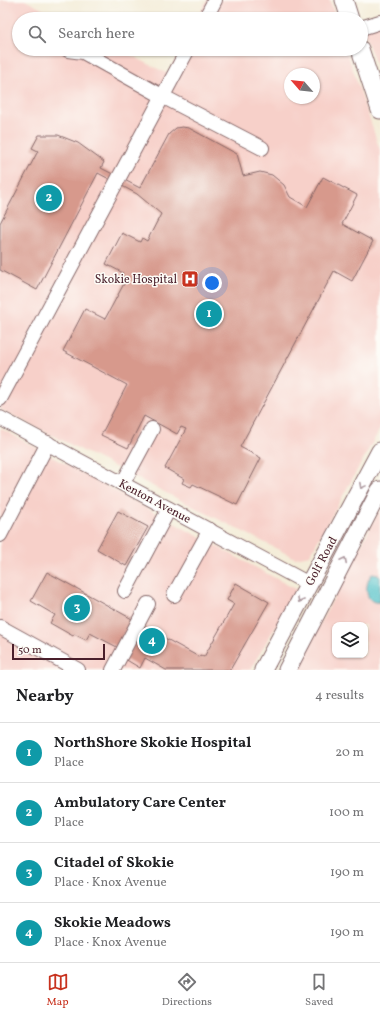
<!DOCTYPE html>
<html lang="en">
<head>
<meta charset="utf-8">
<style>
  body { margin:0; font-family:Vollkorn,serif; background:#f6f6f6; color:#202124 }
  .controls { position:absolute; right:12px; bottom:12px; display:grid; overflow:hidden; border-radius:8px; box-shadow:0 1px 3px #0004 }
  .controls button { width:36px; height:36px; display:grid; place-items:center; padding:0; border:0; border-bottom:1px solid #e0e0e0; background:#fff; color:#202124; font:20px sans-serif }
  .compass { position:absolute; left:284px; top:68px; width:36px; height:36px; border-radius:50%; background:#fff; box-shadow:0 1px 3px #0004; rotate:298deg }
  .scale { position:absolute; left:12px; bottom:10px; width:93px; box-sizing:border-box; padding-left:4px; border:2px solid #4a1f2b; border-top:0; font-size:11px; line-height:14px; white-space:nowrap; color:#4a1f2b; -webkit-text-stroke:3px #fdfcf7; paint-order:stroke }
  .you { position:absolute; left:212px; top:283px; width:14px; height:14px; margin:-10px; border:3px solid #fff; border-radius:50%; background:#1a73e8; box-shadow:0 0 0 6px #1a73e833 }
  .badge { display:grid; place-items:center; width:26px; height:26px; border-radius:50%; background:#c8321e; color:#fff; font-size:13px; font-weight:700 }
  .pin { position:absolute; translate:-50% -50%; border:2px solid #fff; box-shadow:0 1px 4px #0006 }
  .list { margin:0; padding:0; list-style:none }
  h2 { display:flex; justify-content:space-between; align-items:center; height:52px; margin:0; padding:0 16px; font-size:17px }
  h2 small { font-size:13px; font-weight:400; color:#757577 }
  .list li { display:grid; grid-template-columns:26px 1fr auto; gap:12px; align-items:center; box-sizing:border-box; height:60px; padding:0 16px; border-top:1px solid #e0e0e0 }
  .list b { display:block; font-size:15px; white-space:nowrap }
  .list p { margin:0; font-size:13px; white-space:nowrap; color:#757577 }
  .list em { font-size:13px; font-style:normal; color:#757577 }
  .icon { flex:none; width:22px; height:22px; fill:none; stroke:currentColor; stroke-width:2; stroke-linecap:round; stroke-linejoin:round }
  .map { position:relative; flex:none; width:380px; height:670px; overflow:hidden }
  .search { position:absolute; background:#fff; box-shadow:0 1px 3px #0004; left:12px; right:12px; top:12px; height:44px; display:flex; align-items:center; gap:10px; box-sizing:border-box; padding:0 14px; border-radius:22px; color:#757577; font-size:15px }
  .sheet { height:292px; background:#fff }
  nav { display:flex; justify-content:space-around; align-items:center; box-sizing:border-box; height:56px; border-top:1px solid #e0e0e0; background:#fff; font-size:11px; color:#757577 }
  nav a { display:grid; justify-items:center; gap:2px }
  nav .on { color:#c8321e }
  .map>svg:first-child { display:block }
  .built { fill:#f7d0c9; fill-rule:evenodd }
  .water { fill:#54c2c9; stroke:#4f707a }
  .building { fill:#d7998c }
  .lines { fill:none; stroke-linecap:round; stroke-linejoin:round }
  .minor-casing { stroke:#866768; stroke-width:16 }
  .major-casing { stroke:#866768; stroke-width:19 }
  .minor { stroke:#fff; stroke-width:14 }
  .major { stroke:#fff; stroke-width:17 }
  .oneway { stroke:#ae9aa0 }
  .labels { text-anchor:middle; stroke-width:3; stroke-linejoin:round; paint-order:stroke }
  .poi-label { font-size:12px; fill:#4a1f2b; stroke:#fdfcf7; text-anchor:end }
  .street-label { font-size:12px; fill:#4a1f2b; stroke:#fdfcf7 }
</style>
</head>
<body>
<div class="map">
<svg width="380" height="670" viewBox="0 0 380 670">
  <rect width="100%" height="100%" fill="#fdfcf7"/>
  <filter id="ink" filterUnits="userSpaceOnUse"><feTurbulence type="fractalNoise" baseFrequency=".025" numOctaves="2"/><feDisplacementMap in="SourceGraphic" scale="8" xChannelSelector="R" yChannelSelector="G"/><feConvolveMatrix kernelMatrix="1 2 1 2 8 2 1 2 1" color-interpolation-filters="sRGB"/></filter>
  <filter id="wash" filterUnits="userSpaceOnUse"><feTurbulence type="fractalNoise" baseFrequency=".012" numOctaves="4" result="noise"/><feDisplacementMap in="SourceGraphic" scale="16" xChannelSelector="R" yChannelSelector="G"/><feGaussianBlur stdDeviation="0.9" result="paint"/><feColorMatrix in="noise" values="0 0 0 0 0 0 0 0 0 0 0 0 0 0 0 0 0 1.4 0 .05"/><feComposite in="paint" operator="in"/></filter>
  <g filter="url(#wash)">
    <rect width="100%" height="100%" fill="#f4edd9"/>
    <g class="built">
      <path d="M0 0H25L61 19H19V49H119L168 74 181 49H346L380 150V429L310 555 295 558 0 409ZM290 74H314V98H290Z"/>
      <path d="M207 0H330L336 19H197Z"/>
      <path d="M380 22V76L362 28Z"/>
      <path d="M0 428 297 590 250 670H0Z"/>
      <path d="M380 509V670H296ZM335 625H365V655H335Z"/>
    </g>
    <path class="water" d="M372 574 378 575 380 577V602C364 605 364 583 372 574Z"/>
    <g id="blocks">
      <g class="building">
        <path d="M182 127 189 128 237 154 243 176 260 172 272 175 284 185 290 197 307 207 323 177 357 195 342 224 373 241 352 281 334 271 240 447 261 458 237 505 193 484 191 487 182 483 184 479 165 468 186 429 181 427 177 434 144 416 128 448 101 435 127 385 63 351 85 309 105 319 127 278 121 276 123 273 106 264 122 233 140 242 142 238 147 241 161 214 137 194 98 173 37 290 0 270V223L38 151 32 148 39 135H58L78 143 104 162 101 168 140 188 169 134 176 128Z"/>
        <path d="M118 511 148 527 126 566 97 549Z"/>
        <path d="M47 572 132 619 117 647 90 633 86 640 74 634 73 636 50 623 55 615 31 601Z"/>
        <path d="M236 583 269 602 230 670H166L145 658 140 668 125 659 143 626 199 657 200 655 204 657 234 604 227 600Z"/>
      </g>
    </g>
  </g>
  <g filter="url(#ink)">
    <use href="#blocks" fill-opacity="0" stroke="#866768" stroke-width="1"/>
    <g class="lines">
      <g class="minor-casing">
        <g id="minor">
          <path d="M205 19 215 0"/>
          <path d="M361 28 380 22"/>
          <path d="M68 50 83 52 162 96 262 148"/>
          <path d="M0 399 188 49"/>
          <path d="M0 418 309 584"/>
          <path d="M123 483 152 429"/>
          <path d="M0 535 48 443"/>
          <path d="M125 591 169 509"/>
          <path d="M174 595 210 530"/>
          <path d="M0 627 78 670"/>
          <path d="M113 670 148 604"/>
        </g>
      </g>
      <g class="major-casing">
        <g id="major">
          <path d="M344 0 350 19"/>
          <path d="M360 49 380 110"/>
          <path d="M263 670 380 451"/>
          <path d="M287 670 312 622 380 490"/>
        </g>
      </g>
      <use href="#minor" class="minor"/>
      <use href="#major" class="major"/>
    </g>
    <defs><path id="oneway-chevron" d="M-2-3.5L2.5 0L-2 3.5" fill="none" stroke-width="1.6" stroke-linecap="round" stroke-linejoin="round"/></defs>
    <g class="oneway">
      <use href="#oneway-chevron" transform="translate(362 486) rotate(118)"/>
      <use href="#oneway-chevron" transform="translate(344 560) rotate(-63)"/>
      <use href="#oneway-chevron" transform="translate(300 600) rotate(119)"/>
    </g>
  </g>
  <defs>
    <g id="hospital-square" transform="scale(0.9)"><rect x="-9" y="-9" width="18" height="18" rx="4" fill="#c8321e" stroke="#fdfcf7"/><path d="M-5-5h3v3.5h4V-5h3V5h-3V1.5h-4V5h-3Z" fill="#fff"/></g>
  </defs>
  <g fill-rule="evenodd">
    <use href="#hospital-square" x="190" y="279"/>
  </g>
  <g class="labels">
    <g class="poi-label">
      <text x="177" y="283">Skokie Hospital</text>
    </g>
    <g class="street-label">
      <text transform="translate(155 501) rotate(28)" y="4">Kenton Avenue</text>
      <text transform="translate(321 561) rotate(-62)" y="4">Golf Road</text>
    </g>
  </g>
</svg>
<div class="controls">
<button><svg class="icon" aria-label="layers" viewBox="0 0 24 24"><path d="M12 4l9 5-9 5-9-5zM3 14l9 5 9-5"/></svg></button>
</div>
<svg class="compass" viewBox="-18 -18 36 36"><path d="M0-13l5 13h-10z" fill="#e53935"/><path d="M0 13l5-13h-10z" fill="#757577"/></svg>
<div class="scale">50 m</div>
<div class="you"></div>
<div class="pin badge" style="left:209px;top:314px;background:#0f9aa8">1</div>
<div class="pin badge" style="left:49px;top:198px;background:#0f9aa8">2</div>
<div class="pin badge" style="left:77px;top:608px;background:#0f9aa8">3</div>
<div class="pin badge" style="left:152px;top:641px;background:#0f9aa8">4</div>
<div class="search"><svg class="icon" aria-label="search" viewBox="0 0 24 24"><circle cx="10" cy="10" r="6"/><path d="M15 15l6 6"/></svg>Search here</div>
</div>
<section class="sheet">
<h2>Nearby<small>4 results</small></h2>
<ul class="list">
<li><span class="badge" style="background:#0f9aa8">1</span><div><b>NorthShore Skokie Hospital</b><p>Place</p></div><em>20 m</em></li>
<li><span class="badge" style="background:#0f9aa8">2</span><div><b>Ambulatory Care Center</b><p>Place</p></div><em>100 m</em></li>
<li><span class="badge" style="background:#0f9aa8">3</span><div><b>Citadel of Skokie</b><p>Place · Knox Avenue</p></div><em>190 m</em></li>
<li><span class="badge" style="background:#0f9aa8">4</span><div><b>Skokie Meadows</b><p>Place · Knox Avenue</p></div><em>190 m</em></li>
</ul>
</section>
<nav>
<a class="on"><svg class="icon" aria-label="map" viewBox="0 0 24 24"><path d="M3 6l6-2 6 2 6-2v14l-6 2-6-2-6 2zM9 4v14M15 6v14"/></svg>Map</a>
<a><svg class="icon" aria-label="directions" viewBox="0 0 24 24"><path d="M12 3l9 9-9 9-9-9zM9 14v-3h6M13 9l2 2-2 2"/></svg>Directions</a>
<a><svg class="icon" aria-label="saved" viewBox="0 0 24 24"><path d="M7 4h10v16l-5-4-5 4z"/></svg>Saved</a>
</nav>
</body>
</html>
